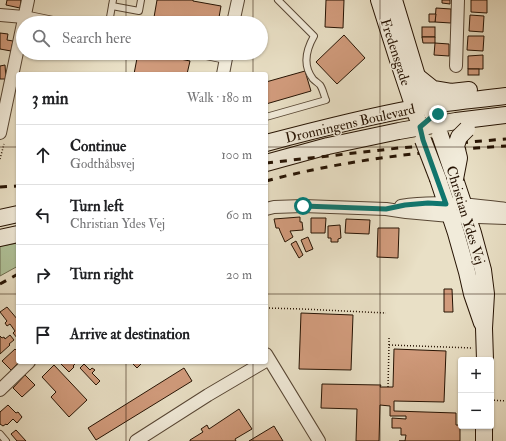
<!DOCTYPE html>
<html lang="en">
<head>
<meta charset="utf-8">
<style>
  body { margin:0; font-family:"IM FELL Double Pica",serif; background:#f6f6f6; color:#202124 }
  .controls { position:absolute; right:12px; bottom:12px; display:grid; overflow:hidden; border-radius:4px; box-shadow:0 1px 3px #0004 }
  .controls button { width:36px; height:36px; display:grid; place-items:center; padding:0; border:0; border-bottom:1px solid #e0e0e0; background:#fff; color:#202124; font:20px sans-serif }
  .stop { position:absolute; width:12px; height:12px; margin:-9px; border:3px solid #0f766e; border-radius:50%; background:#fff }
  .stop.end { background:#0f766e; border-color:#fff; box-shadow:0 1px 4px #0008 }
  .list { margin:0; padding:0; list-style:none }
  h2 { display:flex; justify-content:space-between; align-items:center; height:52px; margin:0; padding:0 16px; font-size:17px }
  h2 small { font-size:13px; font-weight:400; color:#757577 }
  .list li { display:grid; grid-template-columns:26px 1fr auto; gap:12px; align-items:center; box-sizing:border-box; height:60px; padding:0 16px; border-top:1px solid #e0e0e0 }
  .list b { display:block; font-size:15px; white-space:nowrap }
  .list p { margin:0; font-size:13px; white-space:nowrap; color:#757577 }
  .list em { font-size:13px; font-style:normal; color:#757577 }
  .icon { flex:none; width:22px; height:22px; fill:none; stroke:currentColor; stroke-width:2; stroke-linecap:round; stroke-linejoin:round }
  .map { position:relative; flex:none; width:506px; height:441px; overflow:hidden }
  .search { position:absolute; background:#fff; box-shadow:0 1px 3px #0004; left:16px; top:16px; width:252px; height:44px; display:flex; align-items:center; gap:10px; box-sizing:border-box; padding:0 14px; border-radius:22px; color:#757577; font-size:15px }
  .panel { position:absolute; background:#fff; box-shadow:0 1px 3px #0004; left:16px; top:72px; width:252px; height:292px; border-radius:4px }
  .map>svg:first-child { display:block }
  .green { fill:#b0c39a; stroke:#6b6b4e }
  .building { fill:#d19b7c; stroke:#261303 }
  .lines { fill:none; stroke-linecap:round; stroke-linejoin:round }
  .lane-casing { stroke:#574634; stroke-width:8 }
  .street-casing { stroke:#574634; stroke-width:14 }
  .secondary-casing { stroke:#261303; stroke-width:18 }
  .path { stroke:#261303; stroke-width:1.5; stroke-dasharray:1 2; stroke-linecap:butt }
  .lane { stroke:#f1ebda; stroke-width:6 }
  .street { stroke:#f1ebda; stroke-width:12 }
  .secondary { stroke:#f1ebda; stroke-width:16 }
  .rail { stroke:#261303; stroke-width:3; stroke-dasharray:7 7; stroke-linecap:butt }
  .secondary-bridge-casing { stroke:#261303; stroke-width:18; stroke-linecap:butt }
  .secondary-bridge { stroke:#f1ebda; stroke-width:16 }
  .route { stroke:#0f766e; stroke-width:5 }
  .grid { fill:none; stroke:#261303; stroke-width:1; stroke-opacity:0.55 }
  .labels { text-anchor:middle; stroke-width:3; stroke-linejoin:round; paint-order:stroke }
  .street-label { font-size:14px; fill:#261303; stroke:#f1ebda }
</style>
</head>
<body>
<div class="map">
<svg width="506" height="441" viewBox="0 0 506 441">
  <rect width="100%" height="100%" fill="#e9e0c6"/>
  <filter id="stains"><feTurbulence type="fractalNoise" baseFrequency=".005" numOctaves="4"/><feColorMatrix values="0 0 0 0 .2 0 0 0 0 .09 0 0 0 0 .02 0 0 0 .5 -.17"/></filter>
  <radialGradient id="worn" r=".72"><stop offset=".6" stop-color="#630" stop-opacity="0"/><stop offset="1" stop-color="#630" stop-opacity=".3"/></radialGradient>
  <path class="green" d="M18 243V266L0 276V246Z"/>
  <g class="building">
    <path d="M7 0H21L20 8 6 5Z"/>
    <path d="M157 0H193V1L221 6 218 23H153Z"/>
    <path d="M326 0H344L343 28 325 27Z"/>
    <path d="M442 0H450V4L442 3Z"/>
    <path d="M471 0H487V13L471 12Z"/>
    <path d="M436 8 451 9V23L435 22Z"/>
    <path d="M429 14H436L435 22H429Z"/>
    <path d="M470 15 484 16 483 32 469 31Z"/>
    <rect x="422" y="27" width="13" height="10"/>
    <path d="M0 33 8 34 7 40 13 41 11 51 0 49Z"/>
    <path d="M344 35 365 58 337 84 316 62Z"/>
    <path d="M468 36H484L483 51 467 50Z"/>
    <path d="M422 37H435V43H423Z"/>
    <path d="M435 43 449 44V56L434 55Z"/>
    <path d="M138 53H151L190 61 187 74H134Z"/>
    <path d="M483 55V69H468V56Z"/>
    <path d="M5 65 6 79H0V66Z"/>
    <rect x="468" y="69" width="11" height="6"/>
    <path d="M305 71 311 91 266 104V82Z"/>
    <path d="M300 217V222H302L303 230 290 231 293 237 285 242 280 231 279 228H276L274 219Z"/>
    <path d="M311 218H326L325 233H311Z"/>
    <path d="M346 219 370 220 369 234 345 233Z"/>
    <path d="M340 225 341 238 338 239V242H331V238H328V226Z"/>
    <path d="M378 228H399L398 258 377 257Z"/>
    <path d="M308 237 313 249 306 252 301 240Z"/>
    <path d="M296 241 303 255 299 258 291 244Z"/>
    <path d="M444 289H452L453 312H444Z"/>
    <path d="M7 307 18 320V339L13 333 15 331 10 324 7 326 5 323 7 321 0 312Z"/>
    <path d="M301 313 353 315 351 370 299 369Z"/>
    <path d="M10 335 14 340 9 344 10 345 0 354V336L2 338 4 337 5 339Z"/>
    <path d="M15 349 18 352V362H19L11 370 2 361Z"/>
    <path d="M394 349 446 351 444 402 394 401V411L456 413V425H460V441H399H405L406 435H401V428H392V418L406 419V416H390V406L380 405 379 441H356L357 409 321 408 322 384 381 385 380 387H393Z"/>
    <path d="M59 362H74L75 364 73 366 74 367 69 372Z"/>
    <path d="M131 362H143L137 368Z"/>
    <path d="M84 364 90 370 92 368 95 370 92 373 100 381 96 385 80 368Z"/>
    <path d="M54 365 87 400 69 417 51 397 56 392 42 377Z"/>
    <path d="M184 368 192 381 96 440 88 428Z"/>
    <path d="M25 375 35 385 22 397 13 388Z"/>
    <path d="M8 405 16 413 18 412 22 417 17 423 13 419 7 425 6 424 3 426 0 424V412Z"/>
    <path d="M239 409 252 429 235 439 236 441H190V440L203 432 201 429 207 425 209 429Z"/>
    <path d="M274 426 283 441H249Z"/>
    <path d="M16 430 26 441H17L11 434Z"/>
  </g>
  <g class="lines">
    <g class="lane-casing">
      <g id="lane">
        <path d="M112 6 139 11 141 0"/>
        <path d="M109 23 113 0"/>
        <path d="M266 117 326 100C324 96 323 89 320 85 318 83 315 81 313 79 302 65 306 50 314 36L278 0"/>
        <path d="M0 434 6 441"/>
      </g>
    </g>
    <g class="street-casing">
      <g id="street">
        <path d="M0 15 24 17 53 23"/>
        <path d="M233 23 238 0"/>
        <path d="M206 53 226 57"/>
        <path d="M456 66 458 0"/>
        <path d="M223 74 227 53"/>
        <path d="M0 133 28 0"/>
        <path d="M401 206C435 200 472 205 506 209"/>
        <path d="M266 209 274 207 303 206 386 209 406 212 450 216 506 218"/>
        <path d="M266 354 319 441"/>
        <path d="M0 390 29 362"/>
        <path d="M136 441 208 395 264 362"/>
      </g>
    </g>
    <g class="secondary-casing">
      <g id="secondary">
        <path d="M379 0 397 57 417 117"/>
        <path d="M394 0 417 76 433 115"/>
        <path d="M418 77 433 89 451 92 469 90"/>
        <path d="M266 143C315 130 365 117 415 108 445 102 476 100 506 96"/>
        <path d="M266 163 328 146 399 131 456 121 506 115"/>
        <path d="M438 179 456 233 467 272 472 294 482 323"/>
        <path d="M455 179 473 233 483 270 486 294 484 328 485 360"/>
        <path d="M0 218 18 214"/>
        <path d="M0 238 18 234"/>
        <path d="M484 441V426"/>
      </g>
    </g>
    <g class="path">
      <path d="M0 159 4 144"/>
      <path d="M266 308 302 309 386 313"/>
      <path d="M389 345V336"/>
      <path d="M388 387 389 345 473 348"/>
      <path d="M491 400 506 401"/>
    </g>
    <use href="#lane" class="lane"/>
    <use href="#street" class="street"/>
    <use href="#secondary" class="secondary"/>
    <g class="rail">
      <path d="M266 163 399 148 506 139"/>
      <path d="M266 181C344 160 425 151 506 146"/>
      <path d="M0 187 18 186"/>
      <path d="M0 284 18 274"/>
    </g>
    <g class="secondary-bridge-casing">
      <g id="secondary-bridge">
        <path d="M440 135 453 173"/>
        <path d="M423 140 438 179"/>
        <path d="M455 179 459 158 456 146 459 137 467 129"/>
      </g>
    </g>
    <use href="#secondary-bridge" class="secondary-bridge"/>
  </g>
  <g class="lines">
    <path class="route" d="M303 206 386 209 405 205 428 203 446 204 423 140 420 127 434 115 438 114"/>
  </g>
  <path class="grid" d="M126 0V23M253 0V23M380 0V441M126 53V74M253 53V74M0 147H18M266 147H506M0 294H18M266 294H506M126 362V441M253 362V441"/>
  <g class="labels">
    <g class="street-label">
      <text transform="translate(396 52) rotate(72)" y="5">Fredensgade</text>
      <text transform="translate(350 123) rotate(-13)" y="5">Dronningens Boulevard</text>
      <text transform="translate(466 215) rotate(73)" y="5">Christian Ydes Vej</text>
    </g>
  </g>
  <rect width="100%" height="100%" filter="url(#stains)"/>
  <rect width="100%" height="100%" fill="url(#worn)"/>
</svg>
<div class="controls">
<button>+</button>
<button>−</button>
</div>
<div class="stop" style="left:303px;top:206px"></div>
<div class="stop end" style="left:438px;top:114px"></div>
<div class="search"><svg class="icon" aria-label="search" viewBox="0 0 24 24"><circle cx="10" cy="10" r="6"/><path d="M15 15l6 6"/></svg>Search here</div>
<section class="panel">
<h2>3 min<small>Walk · 180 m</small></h2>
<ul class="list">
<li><svg class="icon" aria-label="ahead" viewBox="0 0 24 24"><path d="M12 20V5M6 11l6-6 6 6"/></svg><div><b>Continue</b><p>Godthåbsvej</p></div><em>100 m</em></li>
<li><svg class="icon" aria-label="left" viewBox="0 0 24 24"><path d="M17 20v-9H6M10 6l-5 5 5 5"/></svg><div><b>Turn left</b><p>Christian Ydes Vej</p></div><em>60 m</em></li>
<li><svg class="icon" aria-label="right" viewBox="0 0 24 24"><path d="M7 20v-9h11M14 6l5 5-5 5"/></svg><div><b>Turn right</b></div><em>20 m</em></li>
<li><svg class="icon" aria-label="arrive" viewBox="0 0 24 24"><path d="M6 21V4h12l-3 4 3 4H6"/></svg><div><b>Arrive at destination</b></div></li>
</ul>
</section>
</div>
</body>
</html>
